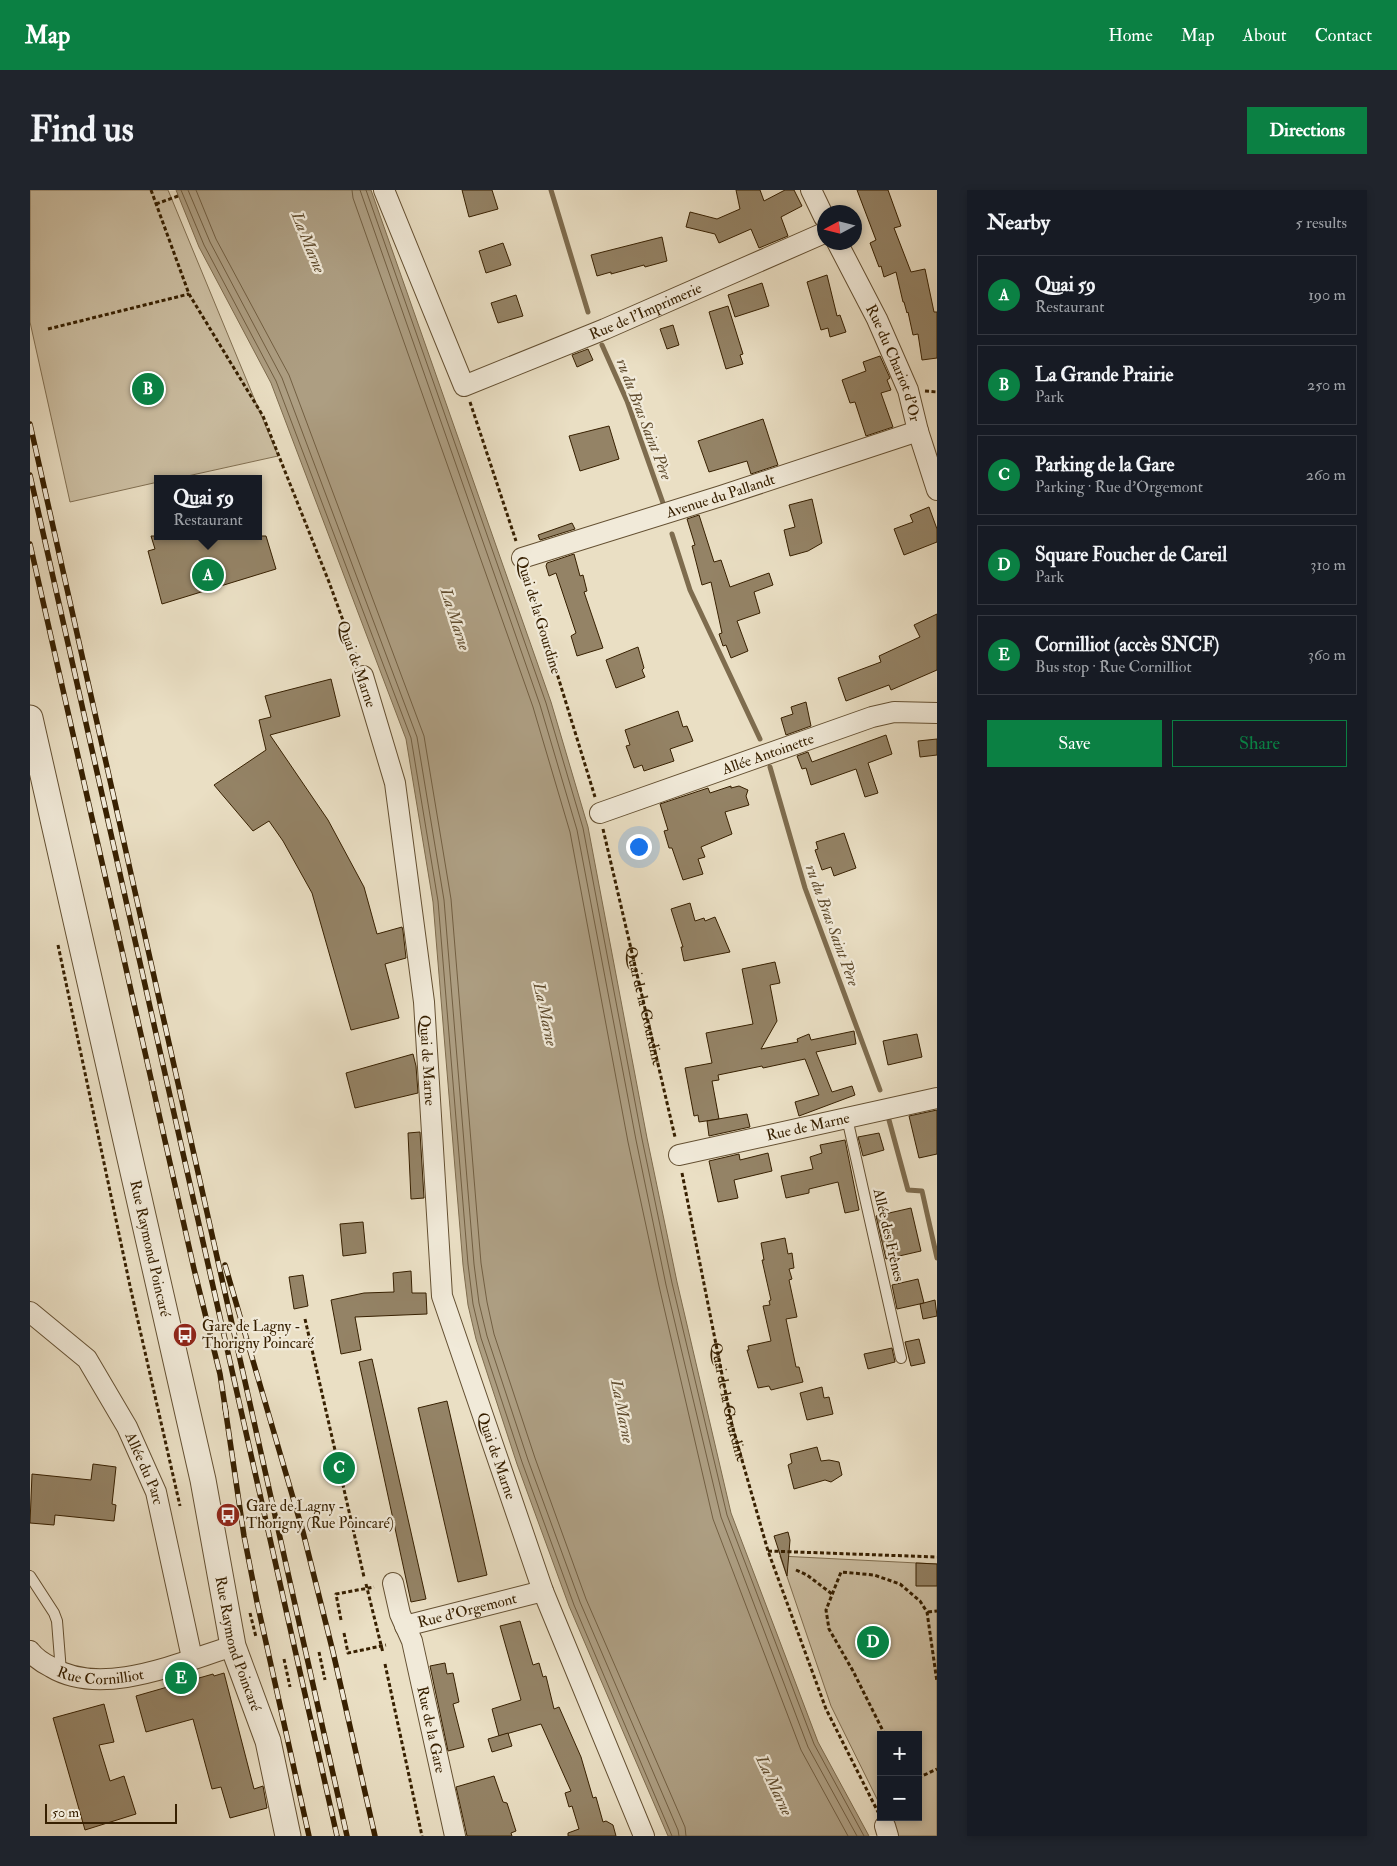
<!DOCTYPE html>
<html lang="en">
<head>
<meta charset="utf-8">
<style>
  body { margin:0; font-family:"IM FELL Double Pica",serif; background:#20242c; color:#f1f3f6 }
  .controls { position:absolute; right:15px; bottom:15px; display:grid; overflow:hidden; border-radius:0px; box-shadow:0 2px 8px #0003 }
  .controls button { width:45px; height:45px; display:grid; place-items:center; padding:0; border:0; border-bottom:1px solid #363941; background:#171b24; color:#f1f3f6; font:25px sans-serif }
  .compass { position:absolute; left:787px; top:15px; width:45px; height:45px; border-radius:50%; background:#171b24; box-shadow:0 2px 8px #0003; rotate:263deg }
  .scale { position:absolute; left:15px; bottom:12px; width:132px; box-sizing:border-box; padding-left:5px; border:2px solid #372001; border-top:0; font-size:14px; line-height:18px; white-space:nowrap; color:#372001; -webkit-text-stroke:4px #f1ead9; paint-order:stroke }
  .you { position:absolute; left:608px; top:656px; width:18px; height:18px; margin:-12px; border:4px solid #fff; border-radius:50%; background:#1a73e8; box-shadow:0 0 0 8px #1a73e833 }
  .badge { display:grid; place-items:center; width:32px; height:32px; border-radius:50%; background:#0b8043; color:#fff; font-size:16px; font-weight:700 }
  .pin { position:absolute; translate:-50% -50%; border:2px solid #fff; box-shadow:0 1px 5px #0006 }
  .popup { position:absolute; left:124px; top:285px; width:108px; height:65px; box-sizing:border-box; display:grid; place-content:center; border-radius:0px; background:#171b24; filter:drop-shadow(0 1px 4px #0005); font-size:16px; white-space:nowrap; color:#9ea1a6 }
  .popup b { font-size:19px; color:#f1f3f6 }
  .popup::after { content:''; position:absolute; left:50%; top:100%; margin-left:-10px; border:10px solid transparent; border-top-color:#171b24 }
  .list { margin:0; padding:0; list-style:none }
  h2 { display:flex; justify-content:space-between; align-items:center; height:65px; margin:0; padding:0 20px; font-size:21px }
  h2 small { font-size:16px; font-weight:400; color:#9ea1a6 }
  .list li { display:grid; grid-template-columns:32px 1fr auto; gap:15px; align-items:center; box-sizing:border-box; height:80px; margin:0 10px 10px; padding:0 10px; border:1px solid #363941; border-radius:0px }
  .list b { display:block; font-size:19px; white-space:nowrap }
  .list p { margin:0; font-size:16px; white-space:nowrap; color:#9ea1a6 }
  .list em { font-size:16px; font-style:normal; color:#9ea1a6 }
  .actions { display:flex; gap:10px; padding:15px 20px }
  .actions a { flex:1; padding:11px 0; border:1px solid #0b8043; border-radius:0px; text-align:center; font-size:18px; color:#0b8043 }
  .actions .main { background:#0b8043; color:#fff }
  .map { position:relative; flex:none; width:907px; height:1646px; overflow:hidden; border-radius:0px }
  header { display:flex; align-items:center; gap:30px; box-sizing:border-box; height:70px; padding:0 25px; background:#0b8043; color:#fff }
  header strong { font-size:24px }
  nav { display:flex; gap:28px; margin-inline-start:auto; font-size:18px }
  .intro { display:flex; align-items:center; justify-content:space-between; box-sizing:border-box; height:120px; padding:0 30px }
  h1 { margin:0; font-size:35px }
  .button { padding:12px 22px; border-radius:0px; background:#0b8043; color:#fff; font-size:18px; font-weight:700 }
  main { display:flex; gap:30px; padding:0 30px }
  aside { flex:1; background:#171b24; border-radius:0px; box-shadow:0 2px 8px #0003 }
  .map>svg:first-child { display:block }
  .green { fill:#ccbfa3; stroke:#827052 }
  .water { fill:#ad9e82; stroke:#7e6c4e }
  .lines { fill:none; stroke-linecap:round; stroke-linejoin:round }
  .shore { stroke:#725f42; stroke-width:1 }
  .stream { stroke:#7e6c4e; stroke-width:5 }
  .building { fill:#948366; stroke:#372001 }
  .service-casing { stroke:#645032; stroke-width:12 }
  .minor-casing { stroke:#645032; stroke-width:22 }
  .tertiary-casing { stroke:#645032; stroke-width:27 }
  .path { stroke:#372001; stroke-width:3; stroke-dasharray:4 2.5; stroke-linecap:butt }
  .service { stroke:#f1ead9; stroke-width:10 }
  .minor { stroke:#f1ead9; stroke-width:20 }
  .tertiary { stroke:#f1ead9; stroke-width:25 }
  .rail-casing { stroke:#372001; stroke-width:5.5 }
  .rail { stroke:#f1ead9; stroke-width:4; stroke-dasharray:11; stroke-linecap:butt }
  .labels { text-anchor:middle; stroke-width:4.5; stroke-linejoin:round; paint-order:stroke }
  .street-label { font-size:15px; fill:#372001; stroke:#f1ead9 }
  .poi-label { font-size:15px; fill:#372001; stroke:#f1ead9; text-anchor:start }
  .water-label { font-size:16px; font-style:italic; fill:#604c2e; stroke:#f1ead9 }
</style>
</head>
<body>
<header>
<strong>Map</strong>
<nav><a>Home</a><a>Map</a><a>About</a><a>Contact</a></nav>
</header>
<div class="intro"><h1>Find us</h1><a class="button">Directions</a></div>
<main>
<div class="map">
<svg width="907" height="1646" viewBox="0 0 907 1646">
  <rect width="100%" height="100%" fill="#eadfc4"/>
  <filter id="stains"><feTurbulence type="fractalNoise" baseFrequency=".004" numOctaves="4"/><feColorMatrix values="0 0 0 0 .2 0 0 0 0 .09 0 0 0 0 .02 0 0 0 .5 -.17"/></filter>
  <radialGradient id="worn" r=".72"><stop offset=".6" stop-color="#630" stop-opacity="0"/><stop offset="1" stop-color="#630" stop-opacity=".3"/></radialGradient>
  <g class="green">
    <path d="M0 0H138L248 266 144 289H128V292L40 312 0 132Z"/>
    <path d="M750 1366 907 1374V1646H866L856 1627H888V1545H851V1617L801 1516Z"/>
  </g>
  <path class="water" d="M146 0H341L521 512 558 637 617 948 647 1092 701 1323 788 1552 839 1646H638L539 1416 487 1274 446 1149 438 1115 433 1075 403 712 376 549 241 193 169 57Z"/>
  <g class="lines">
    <g class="shore">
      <path d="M151 0 174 55 246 191 381 548 408 711 438 1074 443 1114 451 1148 492 1272 544 1415 642 1646"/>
      <path d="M158 0 180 52 252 188 387 547 414 710 444 1074 449 1113 457 1146 498 1270 550 1412 648 1640 649 1646"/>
      <path d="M166 0 186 49 259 185 394 546 421 709 451 1073 457 1112 464 1144 505 1268 556 1409 655 1637 656 1646"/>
      <path d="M322 0 323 8 503 517 540 642 598 952 629 1096 683 1329 771 1560 818 1646"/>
      <path d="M330 0 510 515 547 640 606 950 636 1095 691 1327 778 1557 827 1646"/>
      <path d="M336 0 516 513 553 638 612 949 642 1093 697 1325 784 1554 834 1646"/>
    </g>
    <g class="stream">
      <path d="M521 0 558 122"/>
      <path d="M572 155 597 211 633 313"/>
      <path d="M642 344 660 400 730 549"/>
      <path d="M740 577 775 698 850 900"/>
      <path d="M859 930 878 1000 892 1001 907 1068"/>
    </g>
  </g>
  <g class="building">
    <path d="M432 0H462L468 19 439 27Z"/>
    <path d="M706 0H730L734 11 755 0H764L772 16 751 27 758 46 729 58 721 39 689 53 685 44 656 37 660 22 687 29 710 19Z"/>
    <path d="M827 0H858L871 36 864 38 881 82 895 79 904 122H907V168L892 170 888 144 883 145 878 122 877 123 874 112H873L866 82 854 87 851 76 849 77 840 53 846 50Z"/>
    <path d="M632 47 637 71 615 77 614 75 581 84V82L567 86 561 65Z"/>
    <path d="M473 53 481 75 456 83 449 61Z"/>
    <path d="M797 85 807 126 810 125 816 142 800 147 798 138 791 140 777 92Z"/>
    <path d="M732 93 739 116 705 127 698 105Z"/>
    <path d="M486 105 493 126 468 133 461 113Z"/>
    <path d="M698 116 713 164 710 165 713 174 696 179 679 122Z"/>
    <path d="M643 135 649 155 637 159 630 139Z"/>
    <path d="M558 159 563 170 547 177 542 165Z"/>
    <path d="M850 166 860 188 857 190 861 200 851 203 863 237 836 246 825 212 820 213 812 190 836 181 833 172Z"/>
    <path d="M733 229 748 275 721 284 717 271 679 282 668 251Z"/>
    <path d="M579 236 589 269 550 281 539 246Z"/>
    <path d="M782 309 792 353 778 361 760 366 754 340 765 337 759 315Z"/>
    <path d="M899 317 907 339V352L874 365 864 339 883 332 880 325Z"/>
    <path d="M669 325 684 372 691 370 700 397 739 383 743 395 724 402 730 423 707 431 718 461 701 468 696 455 693 456 689 444 692 443 681 392 672 395 662 356 665 355 657 329Z"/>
    <path d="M542 333 545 339 510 350 508 345Z"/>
    <path d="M121 346H236L246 379 132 414 118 361 125 359Z"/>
    <path d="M544 364 550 386 553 385 557 401 554 402 573 458 547 466 541 446 546 443 526 383 519 386 516 376 517 373Z"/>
    <path d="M907 424V480L861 500 859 495 816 511 808 488 851 472 849 466 890 447 884 435Z"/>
    <path d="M608 457 614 478 612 480 615 487 586 498 576 470Z"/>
    <path d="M301 489 310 526 240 545 298 630 334 697 347 744 372 737 373 741 376 768 355 774 369 828 321 840 282 703 253 651 239 631 223 641 184 595 236 560 229 530 241 527 235 506Z"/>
    <path d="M776 512 781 536 756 545 751 528 763 524 761 517Z"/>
    <path d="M648 521 653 537 657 536 663 551 640 559 644 571 614 581 612 575 604 578 596 556 600 555 595 540Z"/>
    <path d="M856 545 862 564 838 573 848 603 835 607 826 579 781 595 776 578 772 579 767 566 778 562 782 572Z"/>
    <path d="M907 549V565L890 567 888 551Z"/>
    <path d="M701 596V598L709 596 718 600 716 606 719 615 695 622 702 644 671 657 675 667 668 669 673 684 653 690 642 658H639L634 641 638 640 630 614 678 598 680 603Z"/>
    <path d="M814 643 826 678 804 686 801 677 792 680 785 660 788 659 786 652Z"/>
    <path d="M660 713 665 731 674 728 675 731 685 727 700 762 654 771 651 757H653L641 719Z"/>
    <path d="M745 772 750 793 740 795 747 831 731 859 768 852 767 849 779 844 781 850 824 841 826 854 786 862 802 902 822 896 825 905 769 926 765 912 789 905 775 869 733 878 732 876 688 885 689 890 682 891 689 929 669 932 668 925 664 926 655 878 682 873 676 843 723 834 712 779Z"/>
    <path d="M887 844 892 867 858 875 853 851Z"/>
    <path d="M383 864 386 876 388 903 325 918 316 883Z"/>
    <path d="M907 920V964L889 968 879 926Z"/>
    <path d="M717 924 720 937 679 946 677 931Z"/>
    <path d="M390 942 394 1008 381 1009 378 943Z"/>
    <path d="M849 943 854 960 833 966 828 947Z"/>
    <path d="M815 950 829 1020 815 1023 808 992 779 999V1003L756 1008 751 986 783 979 780 967 792 963 790 955Z"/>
    <path d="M738 963 742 981 704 990 708 1008 688 1012 679 971 709 964 710 970Z"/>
    <path d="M881 1018 891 1061 856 1069 846 1026Z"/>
    <path d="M333 1032 336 1063 313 1066 310 1034Z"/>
    <path d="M755 1048 758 1064 762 1063 764 1078 759 1079 762 1089 759 1090 767 1127 756 1129 766 1177H769L773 1192 741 1200 739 1196 728 1198 717 1160H719L718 1156 741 1151 733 1116 740 1115 739 1111 741 1110 732 1070H734L731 1053Z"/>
    <path d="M381 1081 382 1103H396L397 1124 325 1127 331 1160 311 1164 301 1110 334 1103 364 1102 363 1083Z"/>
    <path d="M273 1085 278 1116 264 1119 259 1087Z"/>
    <path d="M888 1089 894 1113 867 1119 862 1095Z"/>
    <path d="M905 1110 907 1126 893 1129 890 1114Z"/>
    <path d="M889 1149 895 1173 881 1176 875 1152Z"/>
    <path d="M862 1158 865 1172 838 1179 834 1164Z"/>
    <path d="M342 1169 396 1409 381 1412 329 1172Z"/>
    <path d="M792 1197 794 1208 799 1207 803 1224 777 1230 770 1203Z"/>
    <path d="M417 1211 457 1385 428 1392 388 1218Z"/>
    <path d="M787 1257 791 1271 799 1270 809 1272 812 1285 801 1292 795 1290 764 1299 758 1275 762 1273 760 1264Z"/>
    <path d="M63 1274 86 1277 82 1314 86 1315 84 1331 25 1325 24 1335 0 1333 2 1284 61 1290Z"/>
    <path d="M758 1342 760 1350 757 1386 744 1346Z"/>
    <path d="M886 1373 907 1374V1396H886Z"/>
    <path d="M490 1431 503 1475 509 1473 513 1487 516 1486 524 1519 529 1517 551 1567 563 1608 566 1607 573 1632 576 1631 583 1635 586 1646H538V1643L549 1639 542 1616 539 1617 535 1603 541 1601 511 1534 469 1546 462 1519 491 1510 470 1436Z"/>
    <path d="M415 1473 417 1484 423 1483 429 1512 423 1514 434 1557 418 1561 400 1476Z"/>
    <path d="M194 1483 224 1599 233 1596 237 1618 200 1628 191 1597 182 1599 163 1529 116 1542 106 1506 183 1484 184 1486Z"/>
    <path d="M74 1514 84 1552 69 1555 80 1591 94 1586 106 1624 55 1640 23 1528Z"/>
    <path d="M478 1543 482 1556 462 1562 458 1549Z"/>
    <path d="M464 1586 473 1612 477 1613 486 1641 481 1643 482 1646H437L426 1597Z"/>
  </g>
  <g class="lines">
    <g class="service-casing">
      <g id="service">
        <path d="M817 928 871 1168"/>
        <path d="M0 1386 24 1423 27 1431 31 1482"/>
      </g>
    </g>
    <g class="minor-casing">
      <g id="minor">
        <path id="s3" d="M354 0 434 196 575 139 794 43"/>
        <path d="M781 0 794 27"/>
        <path id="s4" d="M807 52 847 129 878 200 888 241 907 300"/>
        <path id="s5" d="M492 368 691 306 888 241"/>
        <path id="s6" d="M333 486 365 593 394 812 412 1106 513 1401 614 1646"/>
        <path id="s7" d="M570 623 842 527 864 522 907 523"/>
        <path id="s8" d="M649 965 907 908"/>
        <path id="s9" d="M0 1122 57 1169 97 1237 126 1302 162 1468"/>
        <path id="s10" d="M363 1393 370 1424 382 1451 425 1646"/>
        <path id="s11" d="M375 1436 513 1401"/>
        <path id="s12" d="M0 1461C6 1469 13 1473 21 1477 72 1508 151 1472 203 1456"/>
        <path d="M855 1636 858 1646"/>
      </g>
    </g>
    <g class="tertiary-casing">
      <g id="tertiary">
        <path id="s13" d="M0 528 173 1290 203 1456 238 1551 258 1646"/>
      </g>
    </g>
    <g class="path">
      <path d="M121 0 159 104 233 226 299 392 327 469"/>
      <path d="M126 14 148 6"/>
      <path d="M18 139 159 104"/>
      <path d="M895 201 907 202"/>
      <path d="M440 212 486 351"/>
      <path d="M497 386 565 607"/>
      <path id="s1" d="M573 639 645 947"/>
      <path d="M28 755 100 1096 150 1316"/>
      <path id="s2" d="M652 983 702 1235 738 1361 796 1519 848 1622"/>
      <path d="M275 1129 334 1387"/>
      <path d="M738 1361 907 1367"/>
      <path d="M766 1380 777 1385 802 1404"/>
      <path d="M336 1394 353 1463"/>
      <path d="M898 1422 907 1421"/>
      <path d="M220 1423 226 1447"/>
      <path d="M311 1430 306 1404 344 1397"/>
      <path d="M314 1443 318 1463 356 1455"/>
      <path d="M289 1462 295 1490"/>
      <path d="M254 1469 260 1497"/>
      <path d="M355 1474 392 1646"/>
      <path d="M855 1545 823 1481 799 1439 796 1420 811 1382 844 1385 870 1394 890 1411 897 1422 907 1492"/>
      <path d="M888 1588 907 1579"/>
    </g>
    <use href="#service" class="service"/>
    <use href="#minor" class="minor"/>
    <use href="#tertiary" class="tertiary"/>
    <g class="rail-casing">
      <g id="rail">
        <path d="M0 234 317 1646"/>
        <path d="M0 285 307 1646"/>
        <path d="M0 354 164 1079 190 1184 196 1223"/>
        <path d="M195 1075 273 1342 303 1462 345 1646"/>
        <path d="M195 1217 214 1346 227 1412 279 1646"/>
      </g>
    </g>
    <use href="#rail" class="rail"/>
  </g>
  <defs>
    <g id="bus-disc" transform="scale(1.25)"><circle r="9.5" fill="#8f2418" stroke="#f1ead9"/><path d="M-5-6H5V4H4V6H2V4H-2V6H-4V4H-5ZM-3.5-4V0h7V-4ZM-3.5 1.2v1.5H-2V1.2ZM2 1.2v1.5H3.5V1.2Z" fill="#fff"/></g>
  </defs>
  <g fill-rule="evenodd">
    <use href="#bus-disc" x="155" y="1145"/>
    <use href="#bus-disc" x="198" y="1325"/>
  </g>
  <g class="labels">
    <g class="street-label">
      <text dy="5" stroke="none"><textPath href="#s3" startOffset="408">Rue de l'Imprimerie</textPath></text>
      <text dy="5" stroke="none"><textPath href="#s4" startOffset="134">Rue du Chariot d'Or</textPath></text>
      <text dy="5" stroke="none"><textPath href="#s5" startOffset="208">Avenue du Pallandt</textPath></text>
      <text transform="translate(509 425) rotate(73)" y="5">Quai de la Gourdine</text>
      <text transform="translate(327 474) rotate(71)" y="5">Quai de Marne</text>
      <text dy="5" stroke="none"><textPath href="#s7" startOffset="178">Allée Antoinette</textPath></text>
      <text dy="5" stroke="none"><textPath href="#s1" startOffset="182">Quai de la Gourdine</textPath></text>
      <text dy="5" stroke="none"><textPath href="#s6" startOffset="391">Quai de Marne</textPath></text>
      <text dy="5" stroke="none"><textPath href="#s8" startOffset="132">Rue de Marne</textPath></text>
      <text transform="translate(859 1045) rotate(77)" y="5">Allée des Frênes</text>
      <text dy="5" stroke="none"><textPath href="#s13" startOffset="544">Rue Raymond Poincaré</textPath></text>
      <text dy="5" stroke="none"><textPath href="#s2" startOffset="234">Quai de la Gourdine</textPath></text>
      <text dy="5" stroke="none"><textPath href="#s6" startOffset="796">Quai de Marne</textPath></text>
      <text dy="5" stroke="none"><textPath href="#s9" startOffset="198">Allée du Parc</textPath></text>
      <text dy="5" stroke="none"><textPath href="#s11" startOffset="64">Rue d'Orgemont</textPath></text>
      <text dy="5" stroke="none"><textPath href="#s13" startOffset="949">Rue Raymond Poincaré</textPath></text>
      <text dy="5" stroke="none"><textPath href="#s12" startOffset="78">Rue Cornilliot</textPath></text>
      <text dy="5" stroke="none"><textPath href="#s10" startOffset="152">Rue de la Gare</textPath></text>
    </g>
    <g class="poi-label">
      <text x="172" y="1141">Gare de Lagny -<tspan x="172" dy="17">Thorigny Poincaré</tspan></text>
      <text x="216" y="1321">Gare de Lagny -<tspan x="216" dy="17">Thorigny (Rue Poincaré)</tspan></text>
    </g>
    <g class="water-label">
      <text transform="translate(279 52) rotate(68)" y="6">La Marne</text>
      <text transform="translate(615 229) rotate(69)" y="6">ru du Bras Saint Père</text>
      <text transform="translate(426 429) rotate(72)" y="6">La Marne</text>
      <text transform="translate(803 735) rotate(70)" y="6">ru du Bras Saint Père</text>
      <text transform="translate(516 824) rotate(78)" y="6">La Marne</text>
      <text transform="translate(593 1221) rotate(79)" y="6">La Marne</text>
      <text transform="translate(745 1595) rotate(65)" y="6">La Marne</text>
    </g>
  </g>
  <rect width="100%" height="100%" filter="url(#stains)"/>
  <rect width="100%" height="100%" fill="url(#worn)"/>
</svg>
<div class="controls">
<button>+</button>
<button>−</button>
</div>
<svg class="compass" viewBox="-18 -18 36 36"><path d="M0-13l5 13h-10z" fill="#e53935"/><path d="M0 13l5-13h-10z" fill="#9ea1a6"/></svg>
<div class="scale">50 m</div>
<div class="you"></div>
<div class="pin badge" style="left:178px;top:385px">A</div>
<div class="popup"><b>Quai 59</b>Restaurant</div>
<div class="pin badge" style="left:118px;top:199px">B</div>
<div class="pin badge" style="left:309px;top:1278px">C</div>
<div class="pin badge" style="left:843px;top:1452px">D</div>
<div class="pin badge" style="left:151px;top:1488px">E</div>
</div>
<aside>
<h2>Nearby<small>5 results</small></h2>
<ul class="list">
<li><span class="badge">A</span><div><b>Quai 59</b><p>Restaurant</p></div><em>190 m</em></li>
<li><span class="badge">B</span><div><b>La Grande Prairie</b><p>Park</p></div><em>250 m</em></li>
<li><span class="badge">C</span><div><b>Parking de la Gare</b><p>Parking · Rue d'Orgemont</p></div><em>260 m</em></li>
<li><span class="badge">D</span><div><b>Square Foucher de Careil</b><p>Park</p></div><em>310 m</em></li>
<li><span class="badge">E</span><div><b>Cornilliot (accès SNCF)</b><p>Bus stop · Rue Cornilliot</p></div><em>360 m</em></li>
</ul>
<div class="actions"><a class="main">Save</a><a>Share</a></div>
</aside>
</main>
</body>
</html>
